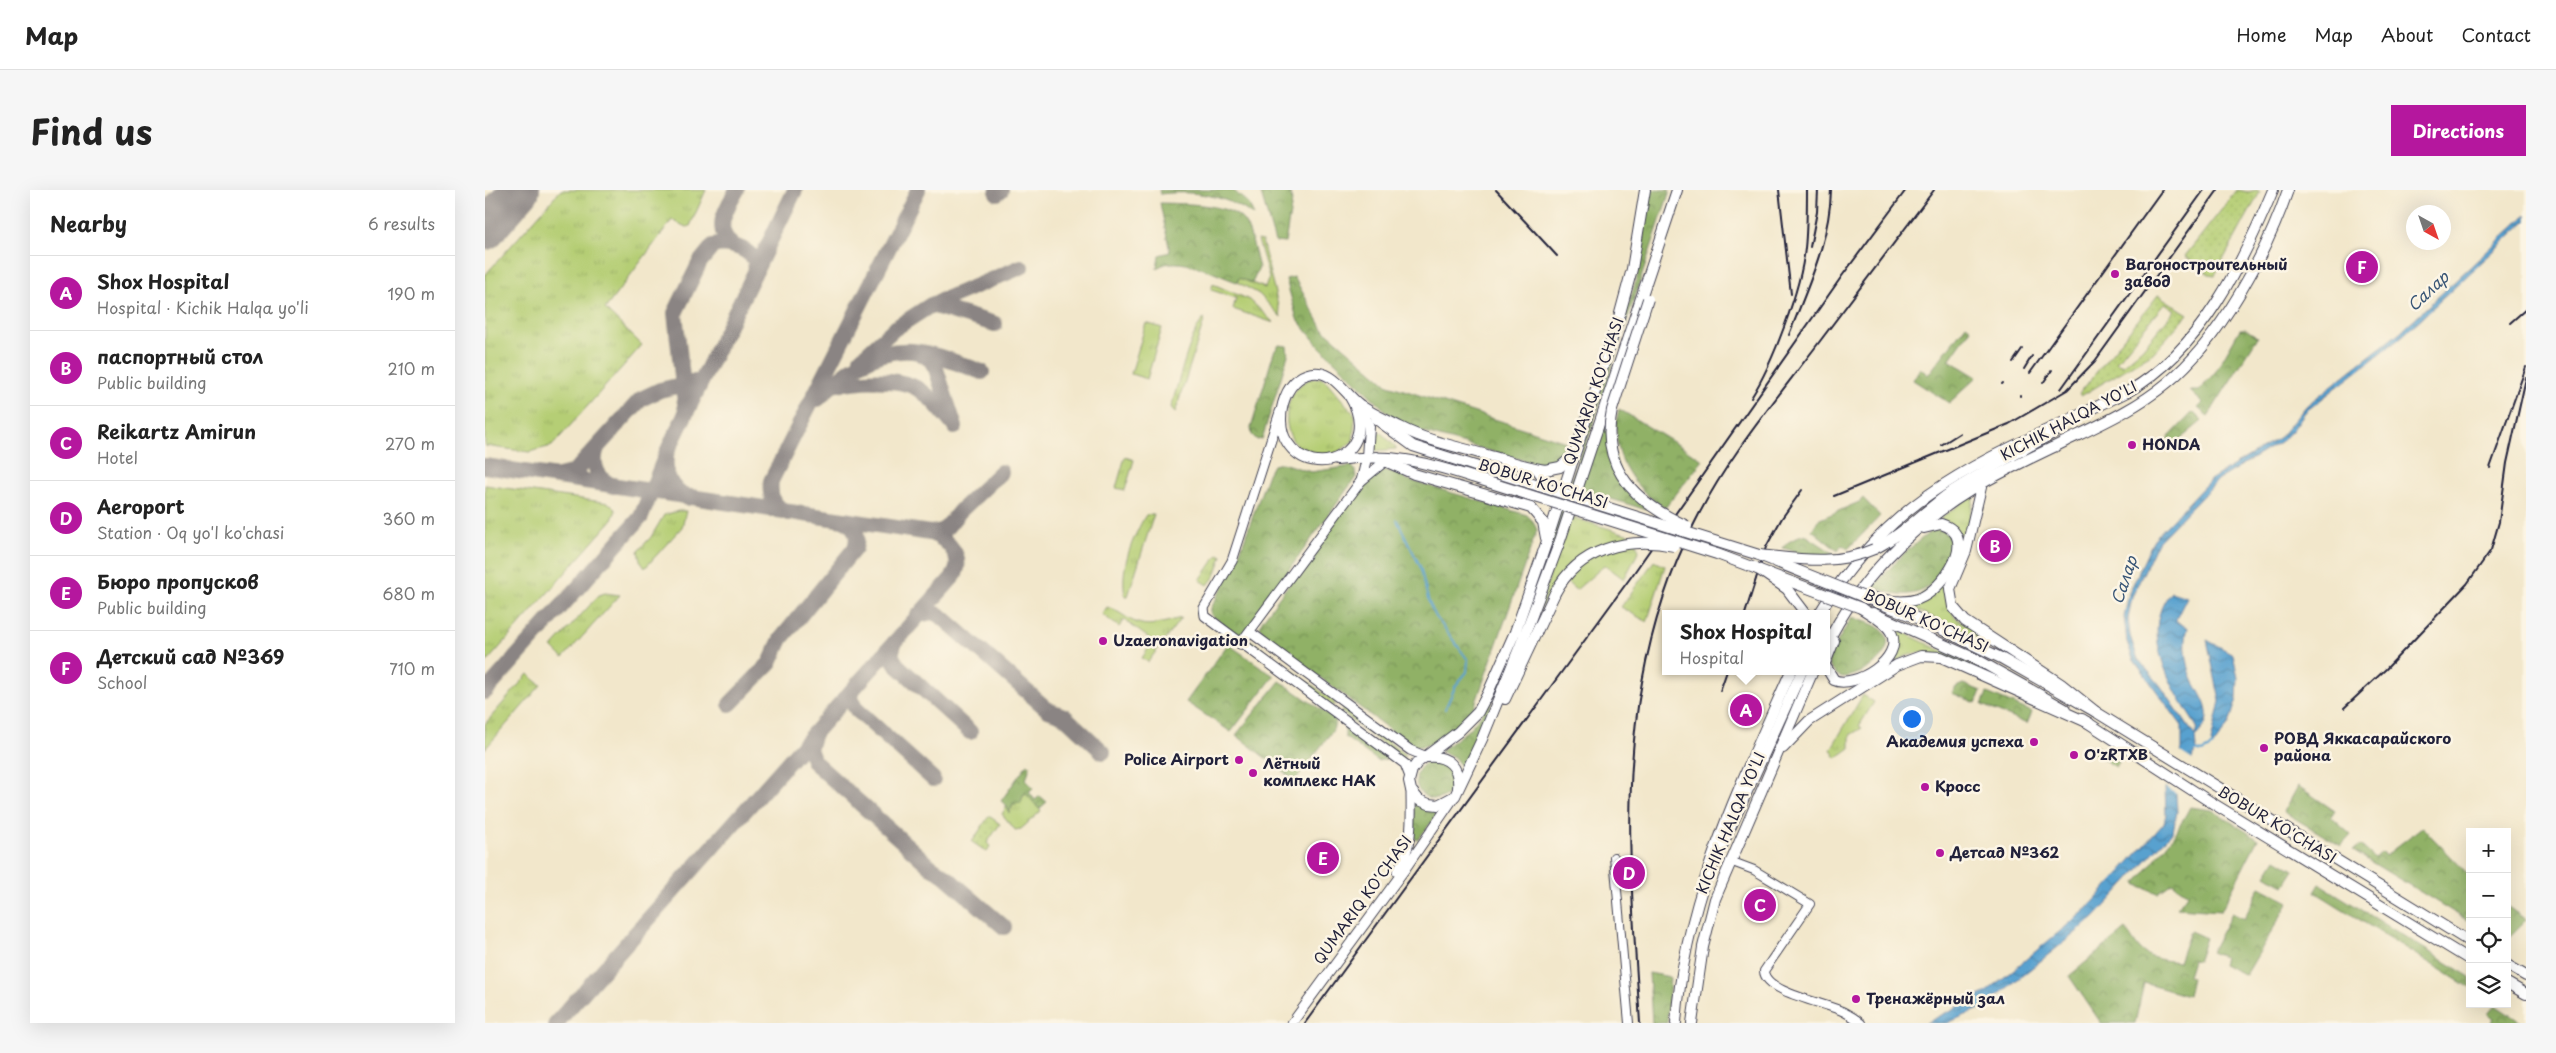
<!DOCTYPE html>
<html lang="en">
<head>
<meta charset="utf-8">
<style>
  body { margin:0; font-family:"Playpen Sans",sans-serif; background:#f6f6f6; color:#222 }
  .controls { position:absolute; right:15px; bottom:15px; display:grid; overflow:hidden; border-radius:0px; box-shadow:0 5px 20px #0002 }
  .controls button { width:45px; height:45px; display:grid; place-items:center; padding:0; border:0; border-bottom:1px solid #e0e0e0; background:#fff; color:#222; font:25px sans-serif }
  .compass { position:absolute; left:1921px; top:15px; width:45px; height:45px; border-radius:50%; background:#fff; box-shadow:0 5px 20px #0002; rotate:140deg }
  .you { position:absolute; left:1426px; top:528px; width:18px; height:18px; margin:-12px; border:4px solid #fff; border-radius:50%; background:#1a73e8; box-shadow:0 0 0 8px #1a73e833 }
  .badge { display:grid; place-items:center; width:32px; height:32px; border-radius:50%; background:#b5179e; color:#fff; font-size:16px; font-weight:700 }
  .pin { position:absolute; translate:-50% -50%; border:2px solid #fff; box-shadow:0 1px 5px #0006 }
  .popup { position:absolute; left:1177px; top:420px; width:168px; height:65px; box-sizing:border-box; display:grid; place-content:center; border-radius:0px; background:#fff; filter:drop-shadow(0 1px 4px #0005); font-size:16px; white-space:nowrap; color:#767676 }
  .popup b { font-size:19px; color:#222 }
  .popup::after { content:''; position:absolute; left:50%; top:100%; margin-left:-10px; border:10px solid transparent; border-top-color:#fff }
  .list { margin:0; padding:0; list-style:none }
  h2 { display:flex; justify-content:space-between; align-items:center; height:65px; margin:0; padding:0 20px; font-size:21px }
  h2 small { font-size:16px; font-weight:400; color:#767676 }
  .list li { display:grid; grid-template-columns:32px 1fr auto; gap:15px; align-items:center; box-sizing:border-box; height:75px; padding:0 20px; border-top:1px solid #e0e0e0 }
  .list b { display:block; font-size:19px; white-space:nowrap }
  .list p { margin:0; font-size:16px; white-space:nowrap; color:#767676 }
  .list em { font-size:16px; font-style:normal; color:#767676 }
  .icon { flex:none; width:28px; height:28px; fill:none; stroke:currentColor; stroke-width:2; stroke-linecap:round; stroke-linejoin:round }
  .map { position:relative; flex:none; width:2041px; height:833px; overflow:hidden; border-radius:0px }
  header { display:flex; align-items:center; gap:30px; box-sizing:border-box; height:70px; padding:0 25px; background:#fff; border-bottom:1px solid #e0e0e0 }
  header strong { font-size:24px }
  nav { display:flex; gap:28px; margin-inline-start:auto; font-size:18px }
  .intro { display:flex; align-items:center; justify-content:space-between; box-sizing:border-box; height:120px; padding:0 30px }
  h1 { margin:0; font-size:35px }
  .button { padding:12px 22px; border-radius:0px; background:#b5179e; color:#fff; font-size:18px; font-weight:700 }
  main { display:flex; gap:30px; padding:0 30px }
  aside { flex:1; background:#fff; border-radius:0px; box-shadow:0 5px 20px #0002 }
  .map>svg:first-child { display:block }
  .grass { fill:url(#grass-tufts); stroke:#6c7858 }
  .forest { fill:url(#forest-crowns); stroke:#596a50 }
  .park { fill:url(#park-dots); stroke:#6c7858; fill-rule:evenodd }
  .water { fill:url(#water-waves); stroke:#3e6285 }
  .pier { fill:#f2e7cb }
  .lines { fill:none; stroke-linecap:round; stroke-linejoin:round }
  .stream { stroke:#59a1cf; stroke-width:2 }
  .taxiway { stroke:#8a8483; stroke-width:16 }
  .runway { stroke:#8a8483; stroke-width:40 }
  .tertiary-casing { stroke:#414051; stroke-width:10 }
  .secondary-casing { stroke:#414051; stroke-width:11 }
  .primary-casing { stroke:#414051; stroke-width:12 }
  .trunk-casing { stroke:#414051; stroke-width:12 }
  .tertiary { stroke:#fff; stroke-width:8 }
  .secondary { stroke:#fff; stroke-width:9 }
  .primary { stroke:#fff; stroke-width:10 }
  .trunk { stroke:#fff; stroke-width:10 }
  .rail { stroke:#22223b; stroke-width:2 }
  .primary-bridge-casing { stroke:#414051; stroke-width:12; stroke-linecap:butt }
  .trunk-bridge-casing { stroke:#414051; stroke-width:12; stroke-linecap:butt }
  .primary-bridge { stroke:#fff; stroke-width:10 }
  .trunk-bridge { stroke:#fff; stroke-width:10 }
  .poi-dot { fill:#b5179e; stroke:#fcf5e5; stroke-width:2 }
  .labels { text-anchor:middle; stroke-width:5; stroke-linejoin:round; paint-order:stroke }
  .poi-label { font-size:15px; font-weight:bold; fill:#22223b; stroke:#fcf5e5; text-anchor:start }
  .street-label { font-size:15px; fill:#22223b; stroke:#fcf5e5 }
  .water-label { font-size:16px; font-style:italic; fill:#385576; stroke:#fcf5e5 }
</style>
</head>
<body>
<header>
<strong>Map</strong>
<nav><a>Home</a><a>Map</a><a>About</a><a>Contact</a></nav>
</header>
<div class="intro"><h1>Find us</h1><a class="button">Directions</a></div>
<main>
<aside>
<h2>Nearby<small>6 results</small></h2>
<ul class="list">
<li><span class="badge">A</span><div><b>Shox Hospital</b><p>Hospital · Kichik Halqa yo'li</p></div><em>190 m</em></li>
<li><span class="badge">B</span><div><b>паспортный стол</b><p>Public building</p></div><em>210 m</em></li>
<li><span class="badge">C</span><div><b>Reikartz Amirun</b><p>Hotel</p></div><em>270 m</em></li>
<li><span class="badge">D</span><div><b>Aeroport</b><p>Station · Oq yo'l ko'chasi</p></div><em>360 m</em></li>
<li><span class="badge">E</span><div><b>Бюро пропусков</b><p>Public building</p></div><em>680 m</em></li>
<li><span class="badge">F</span><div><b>Детский сад №369</b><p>School</p></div><em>710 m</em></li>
</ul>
</aside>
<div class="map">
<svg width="2041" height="833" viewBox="0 0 2041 833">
  <defs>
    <pattern id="grass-tufts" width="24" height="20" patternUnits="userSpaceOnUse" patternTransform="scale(1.25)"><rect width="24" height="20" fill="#b5ce74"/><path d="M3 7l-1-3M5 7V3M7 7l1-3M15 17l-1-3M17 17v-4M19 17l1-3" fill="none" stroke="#9bb165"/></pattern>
    <pattern id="forest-crowns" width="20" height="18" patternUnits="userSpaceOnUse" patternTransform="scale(1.25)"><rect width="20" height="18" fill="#90b166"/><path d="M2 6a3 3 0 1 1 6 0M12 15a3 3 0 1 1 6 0" fill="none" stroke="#759055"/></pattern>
    <pattern id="park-dots" width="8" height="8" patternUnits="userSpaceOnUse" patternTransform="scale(1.25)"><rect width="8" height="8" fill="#b5ce74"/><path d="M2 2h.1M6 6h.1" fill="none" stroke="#9bb165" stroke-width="1.8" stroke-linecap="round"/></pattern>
    <pattern id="water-waves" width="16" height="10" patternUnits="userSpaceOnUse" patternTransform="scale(1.25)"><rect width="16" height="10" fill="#59a1cf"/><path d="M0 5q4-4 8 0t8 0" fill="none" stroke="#4983a9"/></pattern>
  </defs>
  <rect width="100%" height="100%" fill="#fcf5e5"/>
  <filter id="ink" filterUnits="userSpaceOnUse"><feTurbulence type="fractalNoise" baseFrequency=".02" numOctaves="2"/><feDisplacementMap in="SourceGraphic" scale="10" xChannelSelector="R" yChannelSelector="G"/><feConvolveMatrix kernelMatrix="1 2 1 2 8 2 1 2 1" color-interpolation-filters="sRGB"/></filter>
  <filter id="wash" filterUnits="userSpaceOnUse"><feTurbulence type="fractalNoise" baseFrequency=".0096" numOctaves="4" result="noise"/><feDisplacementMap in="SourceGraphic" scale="20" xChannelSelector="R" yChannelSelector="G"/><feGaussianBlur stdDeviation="1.12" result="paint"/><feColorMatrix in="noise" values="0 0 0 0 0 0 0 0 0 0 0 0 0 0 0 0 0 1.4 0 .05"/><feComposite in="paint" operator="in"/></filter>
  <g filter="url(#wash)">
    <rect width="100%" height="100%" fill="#f2e7cb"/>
    <g class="grass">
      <path d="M76 0H221L205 36 201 37 187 30 120 119 157 155 67 256 44 262 0 256V85Z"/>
      <path d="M773 50 777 51 796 127 774 104 752 92 754 88 780 98 784 87Z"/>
      <path d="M728 94 765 110 789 133 748 119 751 108 726 100Z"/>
      <path d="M720 128 690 223 686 217C692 199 706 137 720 128Z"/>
      <path d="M661 133 677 138 662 189 646 184Z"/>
      <path d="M836 188 842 192 870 225 868 251C863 254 858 260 852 262 846 266 836 266 829 265 786 255 798 185 836 188Z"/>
      <path d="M894 241 911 257V259L888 261Z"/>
      <path d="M640 267 649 270 640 300 631 298Z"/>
      <path d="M0 295 124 313 131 320 127 330 0 474Z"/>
      <path d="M1489 304 1481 349C1471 346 1465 333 1455 329Z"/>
      <path d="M193 321H201L197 337 160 378 155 371 153 361 166 347 179 325Z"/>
      <path d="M669 324 643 406H640C635 378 646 352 659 328L661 325Z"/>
      <path d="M1086 327 1148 346 1154 361 1139 389 1120 375 1091 400 1074 386 1048 432Z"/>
      <path d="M733 364 737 366 730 386 723 395 715 390Z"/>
      <path d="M1169 371 1180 376 1162 432 1136 417Z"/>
      <path d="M1468 380 1460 405 1469 426 1533 471 1476 439 1421 416Z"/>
      <path d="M120 403 135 405 78 468 67 457 114 405Z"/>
      <path d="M622 417C635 421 641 429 653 433 666 438 683 431 696 428L663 472 657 468 668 451 639 430 634 437 617 424Z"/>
      <path d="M1409 438 1522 492 1436 462 1421 466 1404 475C1414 465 1415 451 1409 438Z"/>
      <path d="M765 450 849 511 850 515 848 516 763 453Z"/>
      <path d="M43 484 56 495 0 559V534Z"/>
      <path d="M1378 505 1389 512 1374 536 1377 538 1365 545V558L1351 568 1346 559Z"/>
      <path d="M859 518 921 565 917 568 856 522Z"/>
      <path d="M541 603 556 621 536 639 530 640 517 624 522 616 524 622 528 614Z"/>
    </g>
    <g class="forest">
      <path d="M674 0H748L764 14 769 26C742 5 708 0 675 4Z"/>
      <path d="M775 0H804L807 11 800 53 790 52Z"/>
      <path d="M1165 0H1185L1061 377 1025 472 978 579 969 567 955 561 983 540 996 525 1058 376 1139 129 1152 88Z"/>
      <path d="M675 13C696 14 748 12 760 33 767 46 770 63 774 78L767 93 754 88 752 92C730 85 693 63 672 78L674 65 685 62Z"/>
      <path d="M809 87 838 139 903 195 1081 252 1074 274 1056 275 933 241 904 224 834 156 812 129 801 89Z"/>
      <path d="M1481 135 1486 139 1464 170 1492 187 1464 213 1428 190 1435 178 1443 185Z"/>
      <path d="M1755 139H1760L1773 147 1723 226 1713 218 1718 213 1705 201H1714L1731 181Z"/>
      <path d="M794 155 802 156 803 165 777 249 772 250 767 245 766 238 789 162Z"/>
      <path d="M1134 219 1218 270 1180 318C1146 298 1123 260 1134 219Z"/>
      <path d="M1708 222 1717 231 1687 256 1682 249Z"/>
      <path d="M1118 229H1121L1137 294 1162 320 1094 299Z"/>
      <path d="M797 273 826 282 867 276 870 281 871 287 757 445 754 446 726 425V418L751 373 783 284 788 275Z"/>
      <path d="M900 280 920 286V289L1042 325 1048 331 1052 340 990 515C977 533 950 563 925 555L780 446 775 437 777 431 879 291 890 283Z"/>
      <path d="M1378 308 1395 326 1363 359 1357 355 1353 361 1327 340 1333 330 1374 312Z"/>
      <path d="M1451 337 1466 344 1464 350 1468 358C1454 401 1429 414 1388 397L1419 363Z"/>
      <path d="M1316 345 1322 346 1354 367 1349 373 1298 358 1302 353Z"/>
      <path d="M1367 427C1377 431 1392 434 1399 442 1414 463 1376 487 1358 487 1351 486 1347 480 1343 474L1345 464Z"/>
      <path d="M743 454 789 486 746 542 701 512Z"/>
      <path d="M795 491 851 530 848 540 810 591 751 545Z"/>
      <path d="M1478 494 1496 501 1491 513 1467 503 1471 497Z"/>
      <path d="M1502 503 1547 522 1542 534 1497 515Z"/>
      <path d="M860 536 906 568 893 571 860 547Z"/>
      <path d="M1609 554 1635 570 1631 577 1604 561Z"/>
      <circle cx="950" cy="590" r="19"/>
      <path d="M542 574 545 576 541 590 548 598 544 602 550 610 555 606 562 612 554 619 541 603 538 605 536 613 528 614 524 623 522 616 516 611Z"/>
      <path d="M1813 596 1850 621 1846 627 1866 645 1856 656 1799 622Z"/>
      <path d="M929 611 940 618 956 619 933 650 929 648Z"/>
      <path d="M1705 617 1727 620 1773 649 1736 721 1692 718 1703 704 1687 693 1673 703 1650 694 1689 646Z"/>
      <path d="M1937 637 1985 686V732L1868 661 1875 655 1890 668 1897 662 1900 666Z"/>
      <path d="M1791 669 1809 680 1799 696 1781 685Z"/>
      <path d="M1835 694 1985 787V798L1830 702Z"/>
      <path d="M1775 697 1804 712 1761 785 1737 774 1739 767 1726 762 1747 723 1759 729Z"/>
      <path d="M2022 716 2041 730 2022 749Z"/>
      <path d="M1641 739C1658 767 1661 768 1694 772L1705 741 1721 748 1713 771 1708 770 1703 786 1707 788 1703 806 1659 793 1650 833H1616L1584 786Z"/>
      <path d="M1164 783 1185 787 1182 833H1167Z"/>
      <path d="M2010 815 2037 833H2006L2009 828 2003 824Z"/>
    </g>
    <g class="park">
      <path d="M1752 0 1763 2 1772 0 1775 2 1730 85 1724 84 1700 66Z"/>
      <path d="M1673 105 1703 124 1668 163 1596 206 1594 204ZM1680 113 1690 120 1657 159 1638 175 1631 172Z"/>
      <path d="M504 626 515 634 502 653 505 656 502 662 487 652Z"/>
    </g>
    <g class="water">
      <path d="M2041 25V31L1914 149 1820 222 1807 241 1798 250 1734 289 1673 352 1647 407 1643 429 1645 446 1653 469 1675 495 1710 546 1712 537C1688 500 1652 443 1686 402L1702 407 1691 429 1692 432 1703 438C1698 453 1702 474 1707 488 1712 500 1724 514 1722 528 1721 537 1715 540 1711 547L1712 558 1691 604 1692 622 1688 641 1609 728 1497 818 1462 833H1441L1500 803 1579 738 1603 718 1679 633 1681 624 1680 598 1697 560V536L1648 469 1642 452 1639 427 1644 403 1669 349 1725 290 1795 247 1822 215 1915 142Z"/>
      <path d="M1722 450 1748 464 1753 488 1752 509 1744 534 1728 556 1726 552 1735 511Z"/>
    </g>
    <path class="pier" d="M1694 561 1709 571 1693 605 1679 596Z"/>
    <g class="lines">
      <g class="stream">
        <path d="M912 330 935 376 944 413 951 427 983 470 982 482 971 495 960 519"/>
        <path d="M1709 560 1717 562 1728 556"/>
      </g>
      <g class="taxiway">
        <path d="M512 3 516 0"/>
        <path d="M248 56C227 38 241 19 252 0"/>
        <path d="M446 115 510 134"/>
        <path d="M437 164 446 170 451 179 470 237"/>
        <path d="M376 169 409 139 446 115 536 77"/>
        <path d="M346 195C369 191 412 186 433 199 446 206 456 221 466 232"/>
        <path d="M333 209C359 181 394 155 434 162 455 165 477 175 497 182"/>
        <path d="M201 223 190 123 215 72 228 56C242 52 261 57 270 70L271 81"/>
        <path d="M112 258C106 274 112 289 128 296"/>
        <path d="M181 267C179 284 186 300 202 308"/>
        <path d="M0 276 445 343C463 349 482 369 467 388L71 833"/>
        <path d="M74 286 86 283 94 277 156 209 175 200 209 192"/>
        <path d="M304 323C288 317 284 306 286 291L433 0"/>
        <path d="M445 343 455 342 462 337 475 321 516 282"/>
        <path d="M434 425 447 422 456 426 563 520 579 526 618 562"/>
        <path d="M409 453 406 465 412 475 485 542"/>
        <path d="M367 501 366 511 372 520 448 589"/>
        <path d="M0 502 156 327 182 262 310 0"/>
        <path d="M245 514 285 473 296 449 370 358C374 346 371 337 360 331"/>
        <path d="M329 543 324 559 329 572 446 677 459 685 519 737"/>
      </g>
      <path class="runway" d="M0 40 35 0"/>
    </g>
  </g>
  <g filter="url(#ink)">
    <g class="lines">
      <g class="tertiary-casing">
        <g id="tertiary">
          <path d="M1129 667 1144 833"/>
          <path d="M1245 671 1269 680 1325 714 1279 781C1280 803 1342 813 1359 822 1365 825 1371 829 1376 833"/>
        </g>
      </g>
      <g class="secondary-casing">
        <g id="secondary">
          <path d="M795 222 747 371 719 418 720 426 920 574 925 587"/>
          <path d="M876 291 882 267"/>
          <path d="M765 442 925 560 942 567"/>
          <path d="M755 454 876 291 904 268"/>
          <path d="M912 681C929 657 926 629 926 600"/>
          <path d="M807 833 920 679 970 606"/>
        </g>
      </g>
      <g class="primary-casing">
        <g id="primary">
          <path d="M1160 0 1147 79 1134 127 1061 354 1030 442 1003 503 993 522 973 542 932 573 927 580 924 591 926 600 934 610 944 614 953 615 970 606 997 549 1038 449 1075 351 1192 0"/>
          <path d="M864 205C900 262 828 294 802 252 787 229 801 180 834 183 851 185 862 206 875 215 887 224 902 230 915 237 942 251 973 257 1002 265 1021 270 1041 277 1060 280L1075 277 1088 266"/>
          <path d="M876 216 884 237 882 267"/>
          <path d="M891 229 928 256 990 276"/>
          <path d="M891 267 929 284 1046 318 1058 332 1061 348"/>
          <path d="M852 270C906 263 936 271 987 287"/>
          <path d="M1052 279 1059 289 1055 306"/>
          <path d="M1388 423 1491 469 1580 519"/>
          <path d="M1439 431 1516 468 1611 522 1985 752"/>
          <path d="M1020 509 1070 403"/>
          <path d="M1597 529 1724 611 1985 770"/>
          <path d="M942 567C963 565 975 577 973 598"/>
          <path d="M2022 775 2041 786"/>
          <path d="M2022 793 2041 804"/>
        </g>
      </g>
      <g class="trunk-casing">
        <g id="trunk">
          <path d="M1497 293 1481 361 1465 399 1468 417 1480 431 1576 494 1611 522"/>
          <path d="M1389 359C1418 345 1440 320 1466 302 1501 279 1539 260 1575 239"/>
          <path d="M1387 408C1402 410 1417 414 1433 409 1458 400 1496 346 1456 334L1439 338"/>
          <path d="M1334 424C1414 292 1514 266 1644 201 1716 160 1757 74 1788 0"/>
          <path d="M1341 456C1372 392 1425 337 1486 300 1515 282 1546 268 1577 253 1612 236 1651 219 1682 193 1735 150 1781 64 1803 0"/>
          <path d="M1341 471 1349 451"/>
          <path d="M1341 477 1349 490C1369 499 1420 469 1406 442 1400 431 1386 425 1376 418"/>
          <path d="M1298 558 1324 531 1412 475 1436 466 1456 467 1604 533"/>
          <path d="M1227 678 1317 481"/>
          <path d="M1191 833C1200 706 1255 596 1306 481"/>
          <path d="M1207 833 1218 757 1230 709 1328 481"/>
        </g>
      </g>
      <use href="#tertiary" class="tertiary"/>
      <use href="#secondary" class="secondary"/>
      <use href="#primary" class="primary"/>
      <use href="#trunk" class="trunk"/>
      <g class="rail">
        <path d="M1011 0 1072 66"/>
        <path d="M1294 0 1306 104"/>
        <path d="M1325 57 1332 22 1333 0"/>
        <path d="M2025 133 2041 119"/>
        <path d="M1304 145C1322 98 1345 51 1346 0"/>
        <path d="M1528 172 1537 159"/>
        <path d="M1539 179 1547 166"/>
        <path d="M1545 183 1677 0"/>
        <path d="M1558 193 1567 180"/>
        <path d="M1517 194 1518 193"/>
        <path d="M1576 199 1719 0"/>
        <path d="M1535 206V205"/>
        <path d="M1266 208C1288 173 1316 99 1320 58 1322 39 1322 19 1322 0"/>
        <path d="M1456 255 1475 243"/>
        <path d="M2005 278 2041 177"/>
        <path d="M1349 306 1524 234 1582 200 1610 171 1733 0"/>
        <path d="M1260 424 1281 357 1297 328 1317 300"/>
        <path d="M1235 501 1242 481"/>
        <path d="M1859 518 1901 479 1982 394 2006 360 2014 332 2022 273 2041 188"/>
        <path d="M820 833 1146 387 1357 86 1421 0"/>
        <path d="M1155 833C1148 720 1136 604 1157 492 1167 437 1184 383 1209 334 1240 271 1287 214 1329 159 1369 106 1409 53 1449 0"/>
      </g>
      <g class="primary-bridge-casing">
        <g id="primary-bridge">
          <path d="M1163 109 1127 220C1114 280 1153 314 1202 336"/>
          <path d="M990 276 1274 365 1439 431"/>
          <path d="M987 287 1232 364 1376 418"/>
          <path d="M1070 403C1093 359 1142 346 1189 356"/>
        </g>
      </g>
      <g class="trunk-bridge-casing">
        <g id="trunk-bridge">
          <path d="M1274 365C1314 369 1351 376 1389 359"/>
          <path d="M1270 377 1302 399 1321 424"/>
        </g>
      </g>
      <use href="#primary-bridge" class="primary-bridge"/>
      <use href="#trunk-bridge" class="trunk-bridge"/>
    </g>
  </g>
  <g class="poi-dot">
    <circle cx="1630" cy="84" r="5"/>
    <circle cx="1647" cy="255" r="5"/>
    <circle cx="618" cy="451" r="5"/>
    <circle cx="1549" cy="552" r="5"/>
    <circle cx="1779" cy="558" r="5"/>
    <circle cx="1589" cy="565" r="5"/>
    <circle cx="754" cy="570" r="5"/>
    <circle cx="768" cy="583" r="5"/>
    <circle cx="1440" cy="597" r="5"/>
    <circle cx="1455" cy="663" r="5"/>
    <circle cx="1371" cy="809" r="5"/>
  </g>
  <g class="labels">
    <g class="poi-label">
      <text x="1640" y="80">Вагоностроительный<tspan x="1640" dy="17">завод</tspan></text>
      <text x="1657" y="260">HONDA</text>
      <text x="628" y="456">Uzaeronavigation</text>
      <text x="1789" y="554">РОВД Яккасарайского<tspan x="1789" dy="17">района</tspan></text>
      <text x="1539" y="557" text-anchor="end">Академия успеха</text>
      <text x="1599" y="570">O'zRTXB</text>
      <text x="744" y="575" text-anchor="end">Police Airport</text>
      <text x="778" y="579">Лётный<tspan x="778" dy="17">комплекс НАК</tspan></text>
      <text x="1450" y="602">Кросс</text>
      <text x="1465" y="668">Детсад №362</text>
      <text x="1381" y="814">Тренажёрный зал</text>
    </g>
    <g class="street-label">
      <text transform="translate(1109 201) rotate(-71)" y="5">QUMARIQ KO'CHASI</text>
      <text transform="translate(1584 231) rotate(-28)" y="5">KICHIK HALQA YO'LI</text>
      <text transform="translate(1058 294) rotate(17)" y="5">BOBUR KO'CHASI</text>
      <text transform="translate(1441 431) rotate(24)" y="5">BOBUR KO'CHASI</text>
      <text transform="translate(1246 633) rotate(-67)" y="5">KICHIK HALQA YO'LI</text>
      <text transform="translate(1792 635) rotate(31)" y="5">BOBUR KO'CHASI</text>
      <text transform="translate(878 710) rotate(-54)" y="5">QUMARIQ KO'CHASI</text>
    </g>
    <g class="water-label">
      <text transform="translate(1943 101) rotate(-43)" y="6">Салар</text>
      <text transform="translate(1639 390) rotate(-71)" y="6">Салар</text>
    </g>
  </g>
</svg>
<div class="controls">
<button>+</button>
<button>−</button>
<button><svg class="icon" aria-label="locate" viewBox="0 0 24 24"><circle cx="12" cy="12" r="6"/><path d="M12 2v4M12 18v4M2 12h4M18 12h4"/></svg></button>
<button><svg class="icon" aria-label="layers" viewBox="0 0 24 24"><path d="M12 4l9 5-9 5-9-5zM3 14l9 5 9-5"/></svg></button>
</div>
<svg class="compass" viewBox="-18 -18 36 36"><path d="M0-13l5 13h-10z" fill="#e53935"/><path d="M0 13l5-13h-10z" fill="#767676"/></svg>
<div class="you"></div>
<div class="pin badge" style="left:1261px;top:520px">A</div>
<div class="popup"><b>Shox Hospital</b>Hospital</div>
<div class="pin badge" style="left:1510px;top:356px">B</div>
<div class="pin badge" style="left:1275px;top:715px">C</div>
<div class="pin badge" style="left:1144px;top:683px">D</div>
<div class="pin badge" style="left:838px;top:668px">E</div>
<div class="pin badge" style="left:1877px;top:77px">F</div>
</div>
</main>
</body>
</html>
